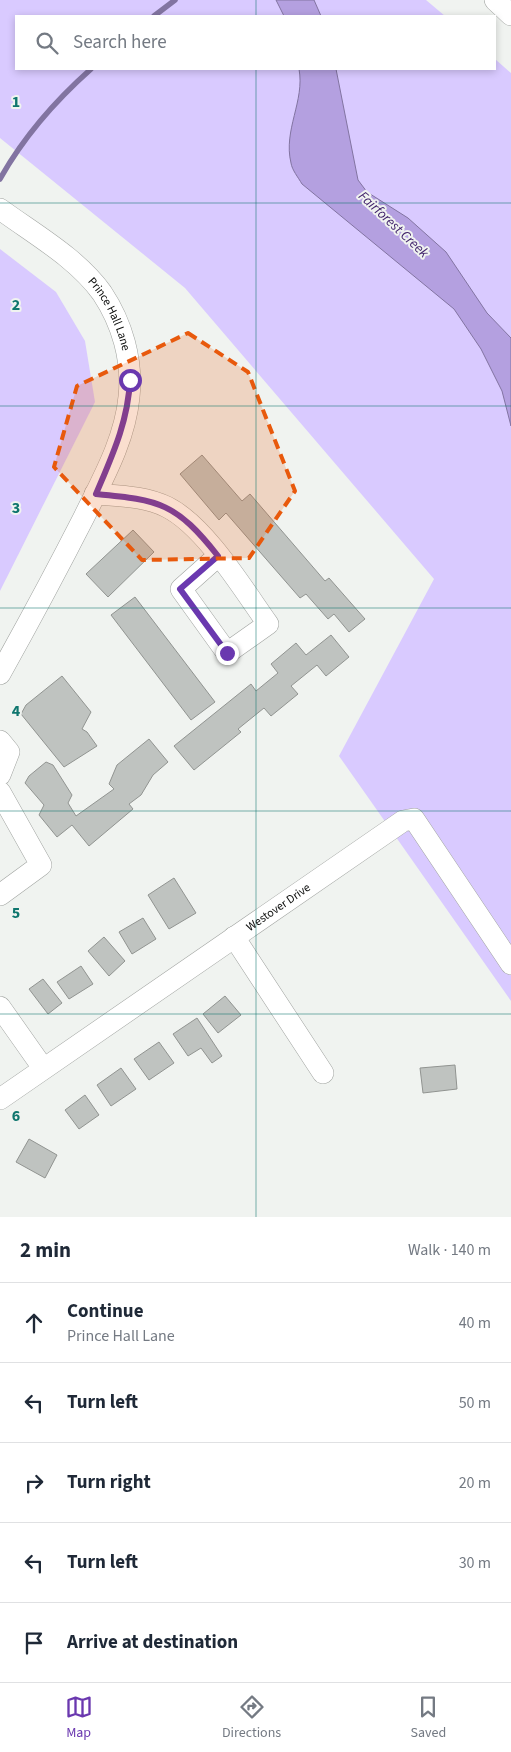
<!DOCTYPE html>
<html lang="en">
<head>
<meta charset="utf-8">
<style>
  body { margin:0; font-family:"Source Sans 3",sans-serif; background:#f6f6f7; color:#1f2937 }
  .stop { position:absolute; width:15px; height:15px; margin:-11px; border:4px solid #6a38af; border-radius:50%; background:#fff }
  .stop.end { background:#6a38af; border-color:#fff; box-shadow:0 1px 5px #0008 }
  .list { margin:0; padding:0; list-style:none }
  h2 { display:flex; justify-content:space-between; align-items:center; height:65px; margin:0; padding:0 20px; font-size:21px }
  h2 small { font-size:16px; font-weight:400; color:#747a83 }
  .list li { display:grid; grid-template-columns:32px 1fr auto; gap:15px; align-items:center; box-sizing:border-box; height:80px; padding:0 20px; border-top:1px solid #e0e1e3 }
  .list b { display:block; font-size:19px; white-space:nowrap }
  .list p { margin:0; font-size:16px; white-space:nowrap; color:#747a83 }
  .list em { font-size:16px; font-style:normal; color:#747a83 }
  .icon { flex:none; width:28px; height:28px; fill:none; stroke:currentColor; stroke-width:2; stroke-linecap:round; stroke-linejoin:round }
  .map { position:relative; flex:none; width:511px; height:1217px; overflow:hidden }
  .search { position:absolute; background:#fff; box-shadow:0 2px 8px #0003; left:15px; right:15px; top:15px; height:55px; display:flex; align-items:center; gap:12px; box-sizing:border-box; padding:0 18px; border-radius:0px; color:#747a83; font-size:19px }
  .sheet { height:465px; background:#fff }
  nav { display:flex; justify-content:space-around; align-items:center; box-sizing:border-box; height:70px; border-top:1px solid #e0e1e3; background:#fff; font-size:14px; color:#747a83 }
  nav a { display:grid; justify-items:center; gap:2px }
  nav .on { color:#6a38af }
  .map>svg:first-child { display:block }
  .green { fill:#d9caff }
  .water { fill:#b4a0e0; stroke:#8274a1 }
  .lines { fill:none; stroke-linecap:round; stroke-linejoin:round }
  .stream { stroke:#8274a1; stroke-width:5.5 }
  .building { fill:#bfc3c0; stroke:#919491 }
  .minor-casing { stroke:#a1a4a1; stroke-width:22 }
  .minor { stroke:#fff; stroke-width:21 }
  .route { stroke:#6a38af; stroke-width:6 }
  .marked { fill:#e8590c; fill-opacity:0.2; stroke:#e8590c; stroke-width:4; stroke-dasharray:10 6; stroke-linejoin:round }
  .grid { fill:none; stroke:#0f766e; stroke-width:1; stroke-opacity:0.55 }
  .labels { text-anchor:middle; stroke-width:4; stroke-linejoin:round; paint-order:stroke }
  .street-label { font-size:12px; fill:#0d0e0d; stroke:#f0f3f0 }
  .water-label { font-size:14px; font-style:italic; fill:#3d1e68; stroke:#f0f3f0 }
  .grid-label { font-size:16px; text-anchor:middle; font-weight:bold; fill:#0f766e; stroke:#f0f3f0; stroke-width:4; stroke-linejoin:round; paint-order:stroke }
</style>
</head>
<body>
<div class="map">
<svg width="511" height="1217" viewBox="0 0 511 1217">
  <rect width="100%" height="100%" fill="#f0f3f0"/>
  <g class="green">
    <path d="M0 0H426L445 16H16V69H495V59L511 73V1001L339 756 434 579 185 288 0 138Z"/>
    <path d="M0 249 56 292 85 341 95 402 0 591Z"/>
  </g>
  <g class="water">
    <path d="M276 0H314L321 16H284Z"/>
    <path d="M299 69H336L358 180 367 192 408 218 446 252 487 313 511 338V426L502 391 481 349 454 309 302 184C298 177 292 170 291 163 283 130 305 101 299 69Z"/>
  </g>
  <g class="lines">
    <g class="stream">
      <path d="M154 16 175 0"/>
      <path d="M0 179C24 136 55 101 91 69"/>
    </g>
  </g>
  <g class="building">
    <path d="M202 455 242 501 250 494 325 581 329 578 365 619 349 632 334 614 328 619 306 594 300 598 226 513 219 520 180 474Z"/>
    <path d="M133 530 154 552 108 597 86 574Z"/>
    <path d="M135 597 215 702 191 720 111 615Z"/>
    <path d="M331 635 349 657 326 676 317 665 291 686 298 694 271 716 264 708 238 729 241 732 194 770 174 746 251 684 256 691 278 673 271 664 296 643 306 655Z"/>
    <path d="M62 676 91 712 82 729 87 732 97 746 64 767 21 714 26 705Z"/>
    <path d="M149 739 168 762 153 775 141 795 129 804 133 809 89 846 72 825 57 837 39 815 44 805 25 783 29 776 46 762 53 765 72 795 68 803 76 816 114 789 109 784 117 765Z"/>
    <path d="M174 878 196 913 169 929 148 895Z"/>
    <path d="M143 918 156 939 132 954 119 932Z"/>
    <path d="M104 937 125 961 109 976 88 951Z"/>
    <path d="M81 966 93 984 69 999 57 982Z"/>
    <path d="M43 979 62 1003 48 1014 29 989Z"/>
    <path d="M225 996 241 1015 218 1033 203 1014Z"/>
    <path d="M197 1018 222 1056 212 1063 201 1048 188 1056 173 1034Z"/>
    <path d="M159 1042 174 1063 149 1080 134 1059Z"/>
    <path d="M455 1065 457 1089 423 1093 420 1068Z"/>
    <path d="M121 1068 136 1089 111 1106 97 1085Z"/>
    <path d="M85 1095 99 1115 79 1129 65 1110Z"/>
    <path d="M29 1139 57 1155 45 1178 16 1162Z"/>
  </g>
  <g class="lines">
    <g class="minor-casing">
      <g id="minor">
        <path d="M495 0 511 15"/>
        <path id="s1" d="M0 209C34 234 77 258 102 293 122 323 133 360 129 397 125 440 102 480 84 517 57 570 29 622 0 674"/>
        <path d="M95 494C119 496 145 496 167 507 205 526 243 589 268 624L227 653 181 589 218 556"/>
        <path d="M0 741 9 752 0 775"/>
        <path d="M0 792 41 865 0 895"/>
        <path d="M234 937 323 1073"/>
        <path d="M0 1007 43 1068"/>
        <path id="s2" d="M0 1099 403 821 414 819 511 964"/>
      </g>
    </g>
    <use href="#minor" class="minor"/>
  </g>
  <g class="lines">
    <path class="route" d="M130 380C128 422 112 456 96 494 160 500 176 503 218 556L180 589 227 653"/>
  </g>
  <path class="marked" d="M188 333 248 372 295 491 249 558 142 560 54 467 77 386Z"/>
  <path class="grid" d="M256 0V16M256 69V1217M0 203H511M0 406H511M0 608H511M0 811H511M0 1014H511"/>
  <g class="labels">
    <g class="street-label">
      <text dy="4" stroke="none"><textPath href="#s1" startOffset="155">Prince Hall Lane</textPath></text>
      <text dy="4" stroke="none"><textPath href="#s2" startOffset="338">Westover Drive</textPath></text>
    </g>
    <g class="water-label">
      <text transform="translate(394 224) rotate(43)" y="5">Fairforest Creek</text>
    </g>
  </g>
  <g class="grid-label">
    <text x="16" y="107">1</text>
    <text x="16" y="310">2</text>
    <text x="16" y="513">3</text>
    <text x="16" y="716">4</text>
    <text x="16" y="918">5</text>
    <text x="16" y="1121">6</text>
  </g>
</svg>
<div class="stop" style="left:130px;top:380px"></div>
<div class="stop end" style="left:227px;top:653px"></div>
<div class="search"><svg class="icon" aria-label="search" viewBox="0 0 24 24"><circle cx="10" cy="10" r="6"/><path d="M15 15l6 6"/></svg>Search here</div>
</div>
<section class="sheet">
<h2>2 min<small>Walk · 140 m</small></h2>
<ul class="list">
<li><svg class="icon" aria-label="ahead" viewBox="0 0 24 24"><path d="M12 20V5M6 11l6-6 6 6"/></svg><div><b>Continue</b><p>Prince Hall Lane</p></div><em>40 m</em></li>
<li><svg class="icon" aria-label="left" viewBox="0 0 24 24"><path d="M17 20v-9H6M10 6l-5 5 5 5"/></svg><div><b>Turn left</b></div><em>50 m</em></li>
<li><svg class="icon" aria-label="right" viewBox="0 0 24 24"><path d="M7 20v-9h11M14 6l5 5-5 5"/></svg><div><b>Turn right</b></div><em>20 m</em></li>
<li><svg class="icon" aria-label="left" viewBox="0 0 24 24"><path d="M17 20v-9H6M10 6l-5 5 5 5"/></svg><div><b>Turn left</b></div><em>30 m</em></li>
<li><svg class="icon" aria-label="arrive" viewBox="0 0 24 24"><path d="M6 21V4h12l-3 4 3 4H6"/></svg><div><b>Arrive at destination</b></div></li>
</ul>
</section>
<nav>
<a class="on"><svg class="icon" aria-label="map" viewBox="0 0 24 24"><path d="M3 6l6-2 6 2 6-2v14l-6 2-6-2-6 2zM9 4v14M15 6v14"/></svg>Map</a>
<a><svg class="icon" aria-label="directions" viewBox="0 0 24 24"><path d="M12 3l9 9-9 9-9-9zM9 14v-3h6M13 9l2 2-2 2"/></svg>Directions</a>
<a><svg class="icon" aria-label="saved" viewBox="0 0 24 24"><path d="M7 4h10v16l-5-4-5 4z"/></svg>Saved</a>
</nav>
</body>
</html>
